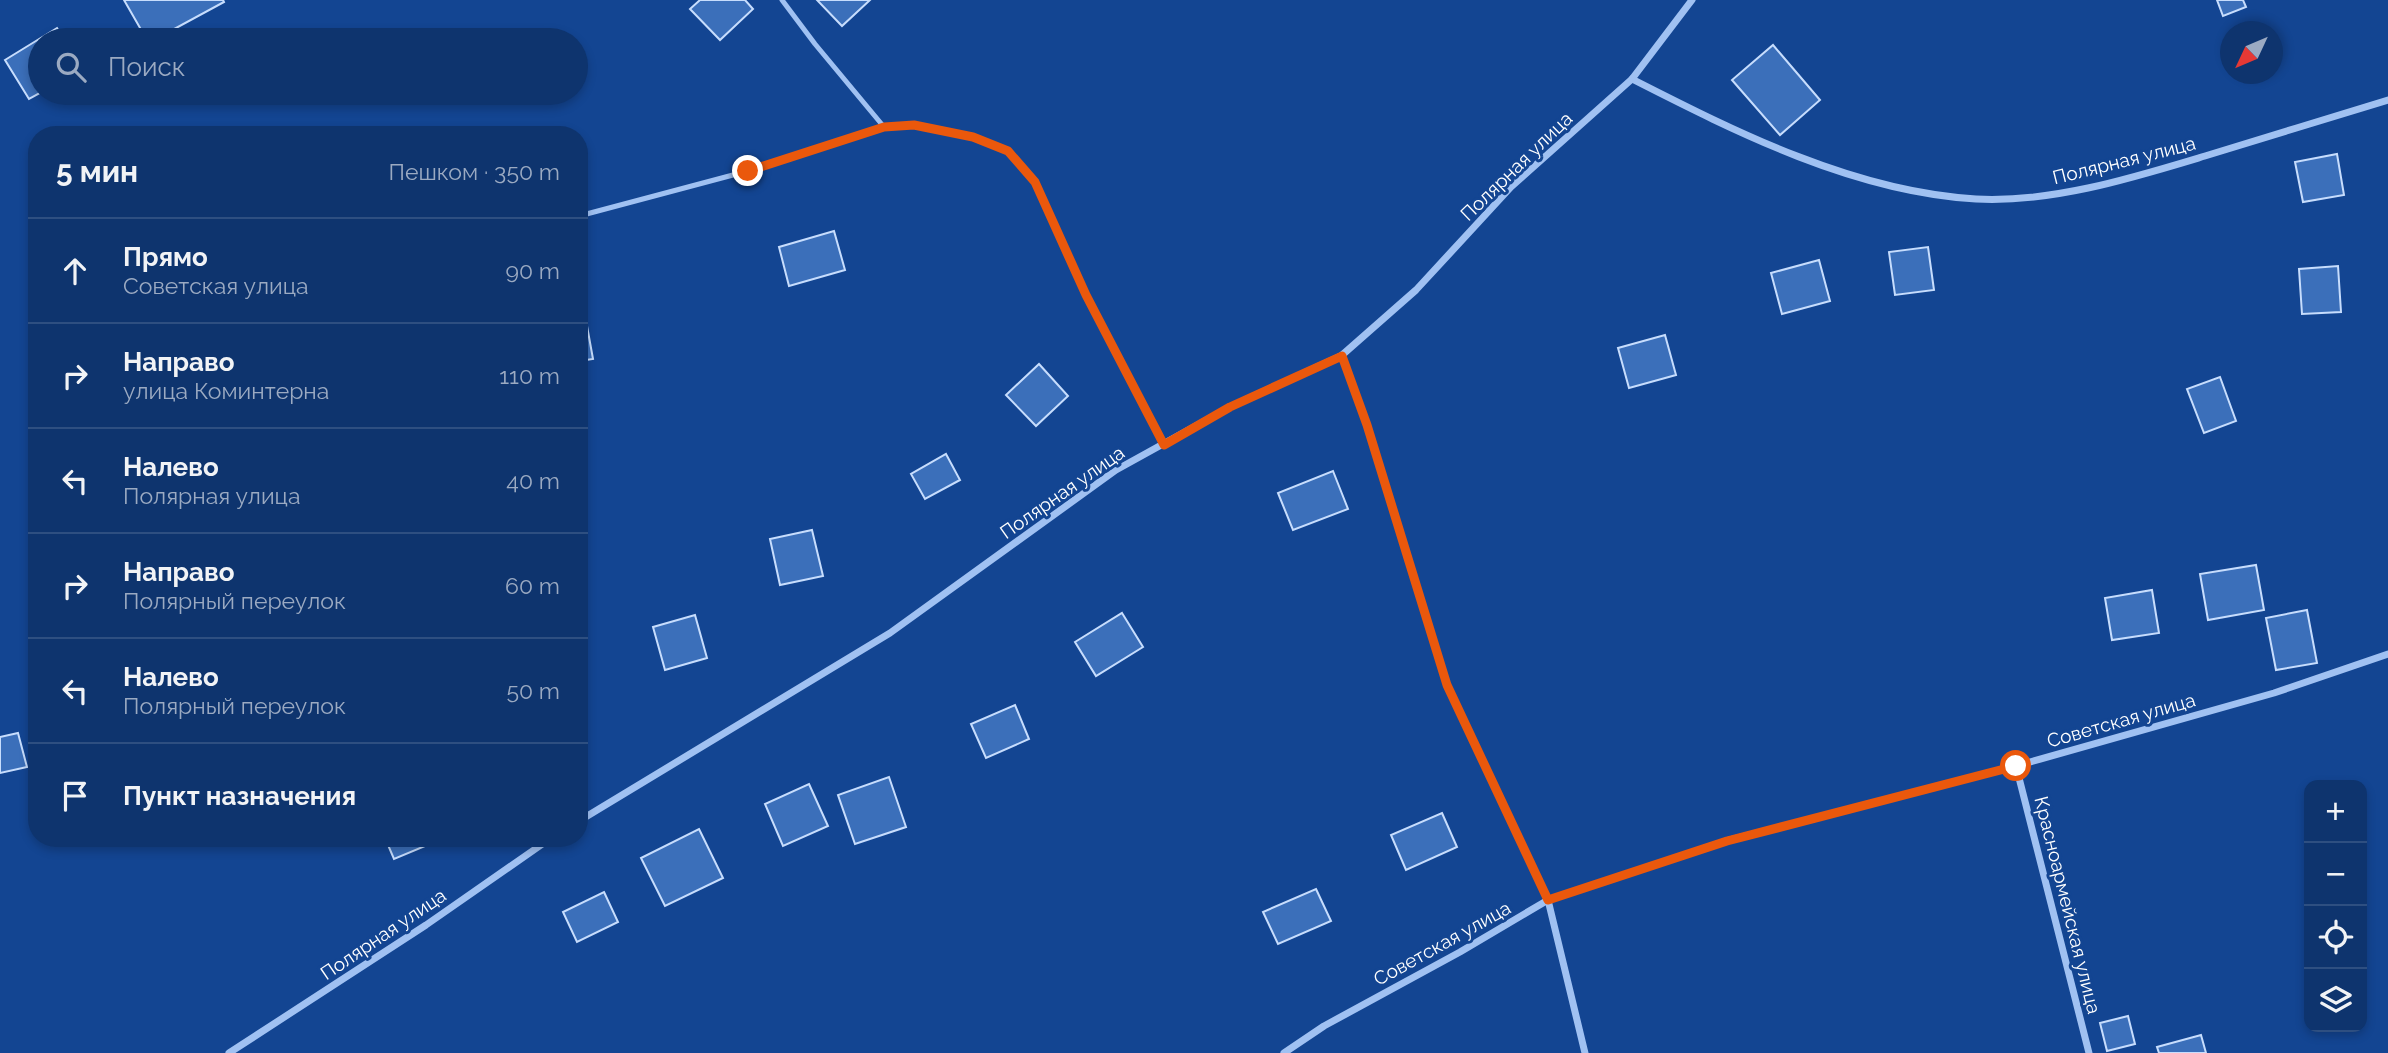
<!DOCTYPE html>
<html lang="ru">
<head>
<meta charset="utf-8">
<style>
  body { margin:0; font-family:Raleway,sans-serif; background:#173c73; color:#f1f3f6 }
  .controls { position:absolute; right:21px; bottom:21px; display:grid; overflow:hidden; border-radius:14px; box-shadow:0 4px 10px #0003 }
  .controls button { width:63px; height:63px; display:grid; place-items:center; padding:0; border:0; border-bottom:2px solid #2e4f81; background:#0e346e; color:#f1f3f6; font:35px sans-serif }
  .compass { position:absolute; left:2220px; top:21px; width:63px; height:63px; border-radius:50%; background:#0e346e; box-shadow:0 4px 10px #0003; rotate:226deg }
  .stop { position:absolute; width:21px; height:21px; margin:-16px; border:5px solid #ea580c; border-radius:50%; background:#fff }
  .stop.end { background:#ea580c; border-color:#fff; box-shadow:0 2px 7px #0008 }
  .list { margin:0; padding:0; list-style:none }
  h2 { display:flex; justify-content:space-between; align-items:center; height:91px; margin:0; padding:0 28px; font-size:30px }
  h2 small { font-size:23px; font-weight:400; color:#9baac2 }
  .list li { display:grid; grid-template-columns:46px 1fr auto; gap:21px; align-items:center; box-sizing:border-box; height:105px; padding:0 28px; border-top:2px solid #2e4f81 }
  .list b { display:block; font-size:26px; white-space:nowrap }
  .list p { margin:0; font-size:23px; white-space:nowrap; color:#9baac2 }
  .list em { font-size:23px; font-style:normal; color:#9baac2 }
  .icon { flex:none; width:38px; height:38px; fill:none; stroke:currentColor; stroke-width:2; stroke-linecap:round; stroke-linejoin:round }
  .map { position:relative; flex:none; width:2388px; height:1053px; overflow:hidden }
  .search { position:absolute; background:#0e346e; box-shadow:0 4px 10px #0003; left:28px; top:28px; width:560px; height:77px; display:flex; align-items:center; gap:18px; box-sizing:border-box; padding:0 24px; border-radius:38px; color:#9baac2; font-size:26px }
  .panel { position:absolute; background:#0e346e; box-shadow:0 4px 10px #0003; left:28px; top:126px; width:560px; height:721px; border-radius:28px }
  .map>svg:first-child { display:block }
  .building { fill:#3b6fba; stroke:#c7ddfd; stroke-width:2 }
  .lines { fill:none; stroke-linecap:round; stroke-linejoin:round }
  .lane { stroke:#a0c1f2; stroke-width:5 }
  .street { stroke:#a0c1f2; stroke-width:7 }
  .route { stroke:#ea580c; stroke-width:9 }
  .labels { text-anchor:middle; stroke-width:6; stroke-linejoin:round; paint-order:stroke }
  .street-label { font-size:19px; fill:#fff; stroke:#134592 }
</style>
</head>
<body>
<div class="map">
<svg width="2388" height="1053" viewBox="0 0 2388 1053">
  <rect width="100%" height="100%" fill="#134592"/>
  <g class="building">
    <path d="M124 0H223L224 2 154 40H147Z"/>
    <path d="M700 0H745L753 9 720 40 690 9Z"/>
    <path d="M817 0H870L842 26Z"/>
    <path d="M2217 0H2243L2246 7 2223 16Z"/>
    <path d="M57 28 65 40H40V93L29 99 5 60Z"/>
    <path d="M1773 45 1820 100 1780 135 1732 80Z"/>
    <path d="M2337 154 2344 195 2303 202 2295 162Z"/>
    <path d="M834 231 845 270 789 286 779 247Z"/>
    <path d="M1928 247 1934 290 1895 295 1889 252Z"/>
    <path d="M1819 260 1830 301 1782 314 1771 273Z"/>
    <path d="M2338 266 2341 312 2302 314 2299 269Z"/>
    <path d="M585 315 593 359 579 361V316Z"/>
    <path d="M1665 335 1676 375 1629 388 1618 348Z"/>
    <path d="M1039 364 1068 396 1036 426 1006 395Z"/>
    <path d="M2220 377 2236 421 2204 433 2187 389Z"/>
    <path d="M946 454 960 480 925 499 911 474Z"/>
    <path d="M1333 471 1348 509 1293 530 1278 493Z"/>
    <path d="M812 530 823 576 780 585 770 539Z"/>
    <path d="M2256 565 2264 610 2208 620 2200 574Z"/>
    <path d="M2152 590 2159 633 2112 640 2105 598Z"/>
    <path d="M2307 610 2317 663 2276 670 2266 618Z"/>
    <path d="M1122 613 1143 647 1096 676 1075 642Z"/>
    <path d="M695 615 707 658 665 670 653 627Z"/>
    <path d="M1015 705 1029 739 986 758 971 724Z"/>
    <path d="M18 733 27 767 0 773V737Z"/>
    <path d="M889 777 906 827 855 844 838 795Z"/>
    <path d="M809 784 828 826 783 846 765 804Z"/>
    <path d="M1442 813 1457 847 1406 870 1391 835Z"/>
    <path d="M699 829 723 878 665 906 641 858Z"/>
    <path d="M385 838H428L430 844 394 859Z"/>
    <path d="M1316 889 1331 921 1278 944 1263 912Z"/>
    <path d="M604 892 618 922 577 942 563 912Z"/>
    <path d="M2128 1016 2135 1044 2107 1051 2100 1023Z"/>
    <path d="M2201 1035 2206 1053H2159L2157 1047Z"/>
  </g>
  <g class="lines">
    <g class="lane">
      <path d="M782 0 815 44 884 127"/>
      <path d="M579 216 748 171 884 127 914 125 973 137 1008 151 1035 182 1086 295 1164 445"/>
      <path d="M1341 356 1367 425 1447 685 1548 900"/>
    </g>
    <g class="street">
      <path d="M1632 79C1738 133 1855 192 1976 199 2052 203 2132 178 2205 156 2266 137 2327 119 2388 100"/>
      <path d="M2016 766 2089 1053"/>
      <path d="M579 821 890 633 1116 470 1230 407 1341 356 1416 290 1511 187 1632 79 1692 0"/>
      <path d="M1548 900 1585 1053"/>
      <path d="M229 1053 426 925 551 838"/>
      <path d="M1284 1053 1324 1026 1460 952 1548 900 1726 841 2016 766 2274 693 2388 654"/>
    </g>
  </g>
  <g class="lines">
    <path class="route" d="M748 171 884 127 914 125 973 137 1008 151 1035 182 1086 295 1164 445 1230 407 1342 356 1367 425 1447 685 1548 900 1727 841 2016 766"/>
  </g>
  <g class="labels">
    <g class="street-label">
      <text transform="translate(2124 160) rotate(-14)" y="7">Полярная улица</text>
      <text transform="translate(1516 166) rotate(-44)" y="7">Полярная улица</text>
      <text transform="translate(1062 492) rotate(-35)" y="7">Полярная улица</text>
      <text transform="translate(2121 720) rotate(-16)" y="7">Советская улица</text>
      <text transform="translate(2068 905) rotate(76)" y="7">Красноармейская улица</text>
      <text transform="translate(383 934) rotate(-34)" y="7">Полярная улица</text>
      <text transform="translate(1442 943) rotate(-29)" y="7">Советская улица</text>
    </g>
  </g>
</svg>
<div class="controls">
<button>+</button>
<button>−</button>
<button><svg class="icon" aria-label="locate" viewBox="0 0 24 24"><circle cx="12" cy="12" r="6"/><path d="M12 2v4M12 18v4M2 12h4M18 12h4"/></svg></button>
<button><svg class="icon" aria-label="layers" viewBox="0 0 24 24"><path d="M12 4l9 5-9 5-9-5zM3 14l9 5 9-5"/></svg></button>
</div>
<svg class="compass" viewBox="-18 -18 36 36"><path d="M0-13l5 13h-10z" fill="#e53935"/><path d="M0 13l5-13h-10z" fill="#9baac2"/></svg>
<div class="stop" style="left:2016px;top:766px"></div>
<div class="stop end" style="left:748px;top:171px"></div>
<div class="search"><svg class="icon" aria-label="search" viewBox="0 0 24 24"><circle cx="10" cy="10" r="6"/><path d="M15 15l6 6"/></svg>Поиск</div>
<section class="panel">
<h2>5 мин<small>Пешком · 350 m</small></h2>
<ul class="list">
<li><svg class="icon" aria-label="ahead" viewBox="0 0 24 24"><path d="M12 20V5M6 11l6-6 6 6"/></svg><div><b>Прямо</b><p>Советская улица</p></div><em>90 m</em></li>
<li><svg class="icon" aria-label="right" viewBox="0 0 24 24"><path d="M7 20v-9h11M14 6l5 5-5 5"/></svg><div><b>Направо</b><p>улица Коминтерна</p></div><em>110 m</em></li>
<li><svg class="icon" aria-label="left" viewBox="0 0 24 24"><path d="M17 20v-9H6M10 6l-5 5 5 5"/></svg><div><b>Налево</b><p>Полярная улица</p></div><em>40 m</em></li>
<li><svg class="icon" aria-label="right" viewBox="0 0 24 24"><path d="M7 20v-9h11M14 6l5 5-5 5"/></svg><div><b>Направо</b><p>Полярный переулок</p></div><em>60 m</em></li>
<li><svg class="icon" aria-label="left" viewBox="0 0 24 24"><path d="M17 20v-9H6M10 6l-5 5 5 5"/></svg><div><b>Налево</b><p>Полярный переулок</p></div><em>50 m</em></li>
<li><svg class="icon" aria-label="arrive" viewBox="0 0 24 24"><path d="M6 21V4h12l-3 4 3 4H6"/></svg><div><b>Пункт назначения</b></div></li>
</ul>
</section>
</div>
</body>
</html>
